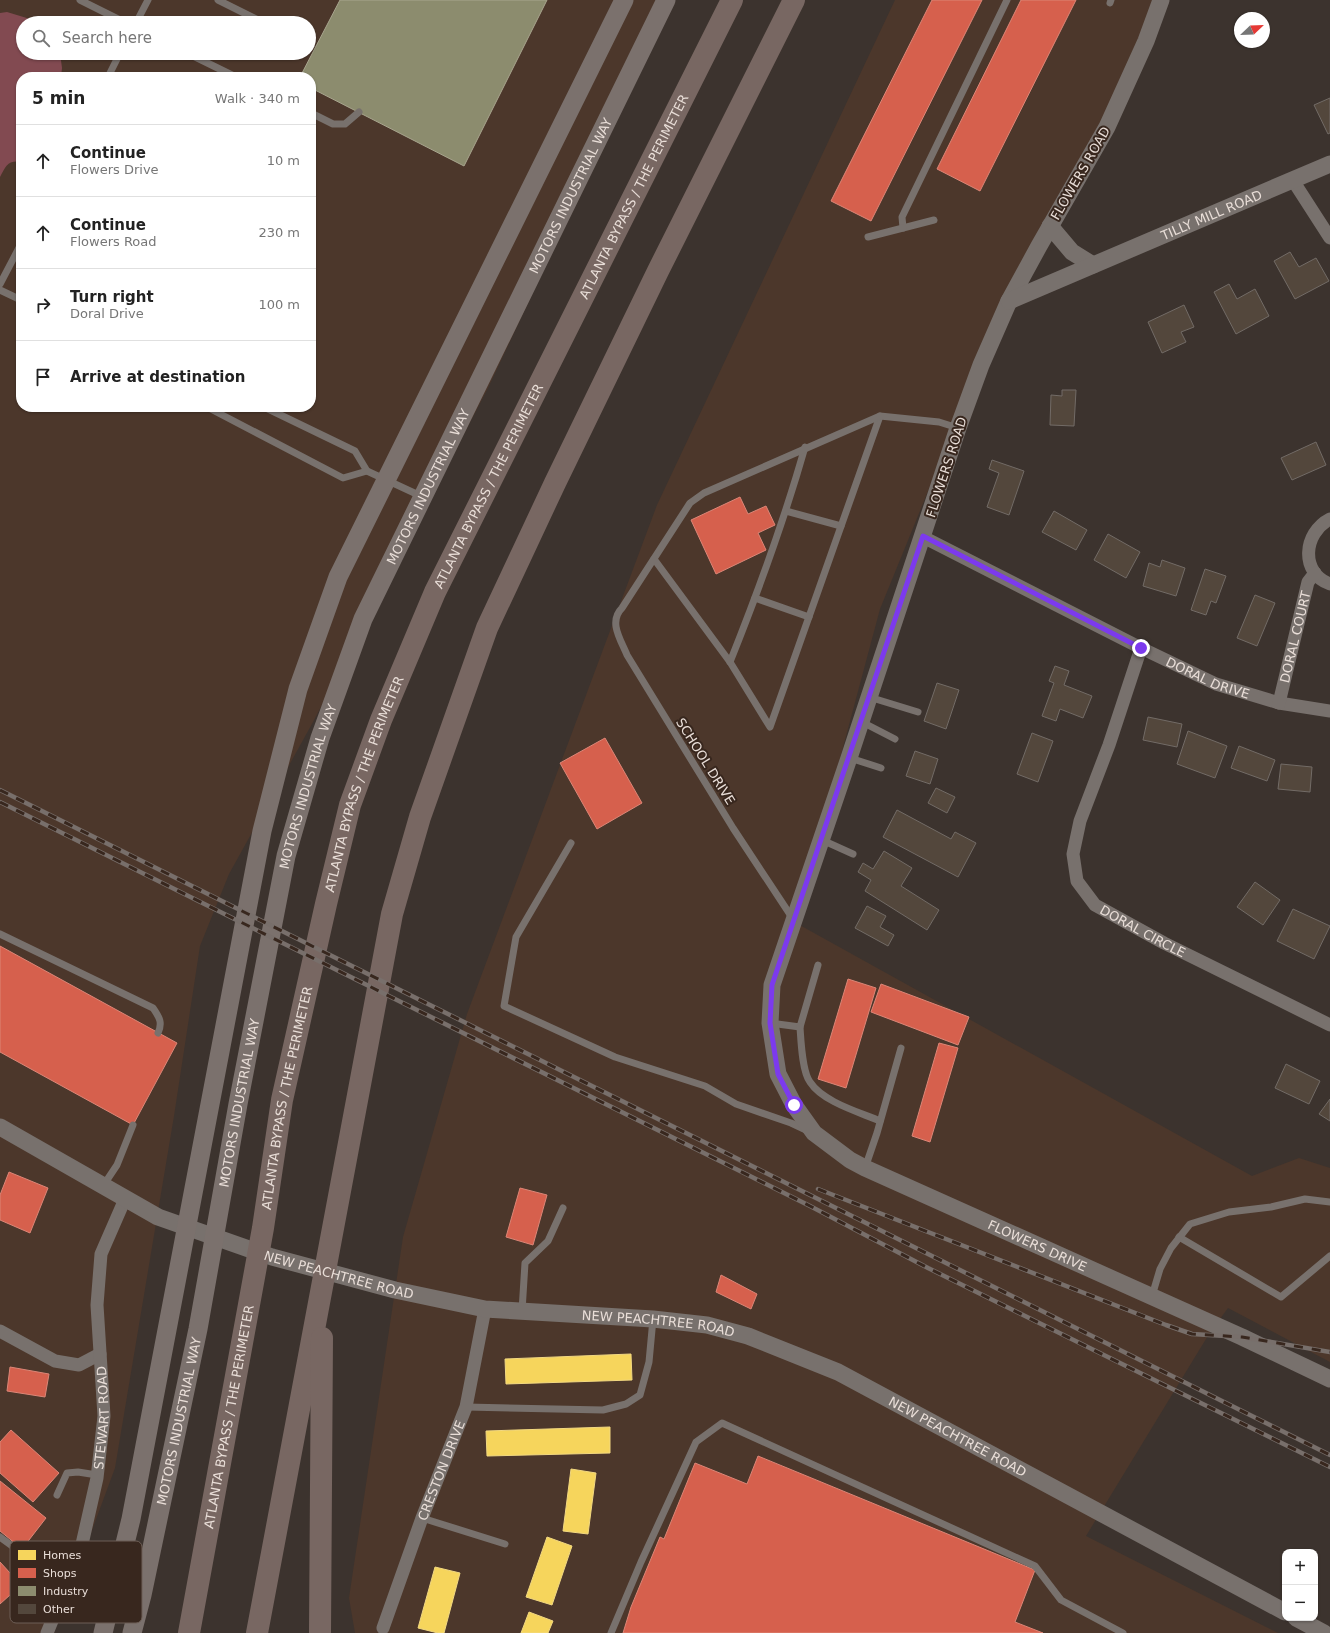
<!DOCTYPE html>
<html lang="en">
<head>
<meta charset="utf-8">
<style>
  body { margin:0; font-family:"DejaVu Sans",sans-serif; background:#f2f2f2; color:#222 }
  .controls { position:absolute; right:12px; bottom:12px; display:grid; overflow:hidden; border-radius:8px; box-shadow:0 1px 3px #0004 }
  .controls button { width:36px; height:36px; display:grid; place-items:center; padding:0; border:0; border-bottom:1px solid #e0e0e0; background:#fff; color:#222; font:20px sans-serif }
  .compass { position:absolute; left:1234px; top:12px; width:36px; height:36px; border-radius:50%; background:#fff; box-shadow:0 1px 3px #0004; rotate:67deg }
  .stop { position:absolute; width:12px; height:12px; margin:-9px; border:3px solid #7c3aed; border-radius:50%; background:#fff }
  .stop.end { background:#7c3aed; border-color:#fff; box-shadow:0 1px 4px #0008 }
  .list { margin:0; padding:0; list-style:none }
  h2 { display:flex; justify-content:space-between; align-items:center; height:52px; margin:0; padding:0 16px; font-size:17px }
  h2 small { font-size:13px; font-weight:400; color:#767676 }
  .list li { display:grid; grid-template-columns:26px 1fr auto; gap:12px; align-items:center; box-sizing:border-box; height:72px; padding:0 16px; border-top:1px solid #e0e0e0 }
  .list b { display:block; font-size:15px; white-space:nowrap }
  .list p { margin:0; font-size:13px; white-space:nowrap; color:#767676 }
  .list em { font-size:13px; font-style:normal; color:#767676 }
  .icon { flex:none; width:22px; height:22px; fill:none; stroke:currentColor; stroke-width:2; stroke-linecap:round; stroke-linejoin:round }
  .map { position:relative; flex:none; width:1330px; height:1633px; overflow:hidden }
  .search { position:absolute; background:#fff; box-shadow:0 1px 3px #0004; left:16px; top:16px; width:300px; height:44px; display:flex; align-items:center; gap:10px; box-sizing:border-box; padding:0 14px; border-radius:22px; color:#767676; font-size:15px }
  .panel { position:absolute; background:#fff; box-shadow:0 1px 3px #0004; left:16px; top:72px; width:300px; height:340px; border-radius:16px }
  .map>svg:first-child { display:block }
  .built { fill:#4c372b; fill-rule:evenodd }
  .water { fill:#824a51 }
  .homes { fill:#f6d55c; stroke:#f2d881 }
  .shops { fill:#d6604d; stroke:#dc8677 }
  .industry { fill:#8c8c6e; stroke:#a8a58e }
  .building { fill:#53473c; stroke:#726b66 }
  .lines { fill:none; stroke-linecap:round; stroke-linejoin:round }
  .service { stroke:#78716d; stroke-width:7 }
  .minor { stroke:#78716d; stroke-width:13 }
  .tertiary { stroke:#78716d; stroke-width:17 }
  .secondary { stroke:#7b716d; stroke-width:19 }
  .motorway { stroke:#786762; stroke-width:22 }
  .rail-casing { stroke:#786f6b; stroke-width:4.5 }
  .rail { stroke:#38271e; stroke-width:3; stroke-dasharray:9; stroke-linecap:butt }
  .route { stroke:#7c3aed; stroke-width:5 }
  .labels { text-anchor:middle; stroke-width:4; stroke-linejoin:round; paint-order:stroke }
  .street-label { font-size:13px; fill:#e9ded8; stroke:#38271e }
  .key { fill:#38271e; stroke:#6d5e56; stroke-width:1 }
  .key-label { font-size:11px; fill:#e9ded8 }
</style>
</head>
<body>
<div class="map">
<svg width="1330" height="1633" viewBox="0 0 1330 1633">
  <rect width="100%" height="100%" fill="#3c332e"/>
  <g class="built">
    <path d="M0 0H671L488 388 313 722 229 874 200 946 174 1116 115 1468 54 1633H0ZM23 23H309V53H23ZM21 77H311V407H21Z"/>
    <path d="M895 0H1156L1114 131 997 322 880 609 796 923 1252 1176 1299 1158 1330 1168V1362L1228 1308 1209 1334 1086 1536 1278 1633H355L349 1598 403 1237 467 1014 657 505Z"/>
  </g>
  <path class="water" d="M7 12 30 19 36 23H23V53H60L62 68 61 77H21V121C13 131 18 133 21 142 23 148 21 156 21 162 8 160 6 166 0 177V13Z"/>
  <g class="homes">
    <path d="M631 1354 632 1380 506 1384 505 1359Z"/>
    <path d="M610 1427V1453L487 1456 486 1431Z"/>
    <path d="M571 1469 596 1473 588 1534 563 1531Z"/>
    <path d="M547 1537 572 1546 552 1605 526 1597Z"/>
    <path d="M435 1567 460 1573 444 1633H438L418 1628Z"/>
    <path d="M529 1612 553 1621 548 1633H521Z"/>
  </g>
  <g class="shops">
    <path d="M932 0H982L871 221 831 201Z"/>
    <path d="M1021 0H1076L980 191 937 169Z"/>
    <path d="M740 497 748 514 766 506 775 525 758 533 766 550 716 574 691 520Z"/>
    <path d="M605 738 642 803 597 829 560 763Z"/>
    <path d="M0 946 177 1043 133 1125 0 1052Z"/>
    <path d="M848 979 876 988 846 1088 818 1079Z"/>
    <path d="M881 984 969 1017 958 1045 871 1012Z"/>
    <path d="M939 1043 958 1048 930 1142 912 1136Z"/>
    <path d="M9 1172 48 1188 30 1233 0 1220V1195Z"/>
    <path d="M520 1188 547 1195 533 1245 506 1237Z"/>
    <path d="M721 1275 757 1294 751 1309 716 1292Z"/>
    <path d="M10 1367 49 1374 45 1397 7 1391Z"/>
    <path d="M11 1430 59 1473 33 1502 0 1473V1442Z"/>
    <path d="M758 1456 1035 1570 1015 1622 1043 1633H623L631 1607 660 1537 664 1539 695 1463 747 1484Z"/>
    <path d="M0 1481 46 1518 22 1549 0 1531Z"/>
    <path d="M0 1562 21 1585 0 1604Z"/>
  </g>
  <path class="industry" d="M340 0H547L464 166 311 88V77H300Z"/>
  <g class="building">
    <path d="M1330 98V133L1328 134 1314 105Z"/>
    <path d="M1290 252 1299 267 1316 258 1329 281 1295 299 1274 261Z"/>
    <path d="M1229 284 1237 299 1255 289 1269 316 1236 334 1214 292Z"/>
    <path d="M1184 305 1194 327 1181 332 1186 342 1162 353 1148 322Z"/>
    <path d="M1062 390H1076L1074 426 1050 425 1051 395 1062 396Z"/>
    <path d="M1316 442 1326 465 1292 480 1281 458Z"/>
    <path d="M992 460 1024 471 1009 515 987 507 999 473 989 469Z"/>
    <path d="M1054 511 1087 530 1076 550 1042 532Z"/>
    <path d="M1108 534 1140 552 1126 578 1094 560Z"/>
    <path d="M1162 560 1185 568 1176 596 1143 586 1149 563 1160 567Z"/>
    <path d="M1205 569 1226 576 1216 603 1211 601 1206 615 1191 610Z"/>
    <path d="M1255 595 1275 603 1257 646 1237 638Z"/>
    <path d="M1055 666 1069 671 1064 685 1092 696 1083 718 1060 709 1056 721 1042 716 1054 683 1049 681Z"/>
    <path d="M937 683 959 690 946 729 924 721Z"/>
    <path d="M1148 717 1182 724 1177 747 1143 740Z"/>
    <path d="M1188 731 1227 746 1215 778 1177 764Z"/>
    <path d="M1032 733 1053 741 1038 782 1017 774Z"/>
    <path d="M1239 746 1275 760 1267 781 1231 768Z"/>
    <path d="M915 751 938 759 930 784 906 776Z"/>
    <path d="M1281 764 1312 767 1310 792 1278 789Z"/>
    <path d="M936 788 955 797 947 813 928 803Z"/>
    <path d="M897 810 951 839 955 832 976 843 958 877 883 837Z"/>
    <path d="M884 851 912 868 901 886 939 910 927 930 865 891 871 880 858 872 863 863 873 869Z"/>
    <path d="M1255 882 1280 900 1263 925 1237 907Z"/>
    <path d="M867 906 886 916 880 927 894 935 888 946 855 928Z"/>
    <path d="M1293 909 1330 926 1314 959 1277 941Z"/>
    <path d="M1286 1064 1320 1081 1309 1104 1275 1088Z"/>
    <path d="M1330 1099V1121L1319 1114Z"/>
  </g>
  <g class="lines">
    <g class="service">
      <path d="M80 0 126 23"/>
      <path d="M218 0 264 23"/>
      <path d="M1110 3 1111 0"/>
      <path d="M136 23 148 0"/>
      <path d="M187 53 236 77"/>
      <path d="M108 77 120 53"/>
      <path d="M311 113 333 124H345L359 112"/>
      <path d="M934 220 903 228 902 217 1007 0"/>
      <path d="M868 237 903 228"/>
      <path d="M0 284 21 244"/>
      <path d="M0 290 21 300"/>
      <path d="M207 407 343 478 367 471"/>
      <path d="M264 407 355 451 367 471 423 497"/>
      <path d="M786 511 841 526"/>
      <path d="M654 559 730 662 770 727 880 416"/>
      <path d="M755 598 809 617"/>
      <path d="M730 662C758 592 784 521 805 447"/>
      <path d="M869 697 918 712"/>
      <path d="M862 722 895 739"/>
      <path d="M850 758 881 768"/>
      <path d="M822 840 853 854"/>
      <path d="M571 843 516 937 504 1006 615 1057 705 1086 736 1104 791 1123 806 1130"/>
      <path d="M793 919 733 828 627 655C621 640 608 622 622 608L690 503 704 493 880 416 939 422 958 428"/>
      <path d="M0 934 153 1008C159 1017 163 1022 158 1033"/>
      <path d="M770 1023 800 1027 818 965"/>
      <path d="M800 1027C801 1041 802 1071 810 1082 823 1102 859 1112 880 1121"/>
      <path d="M865 1168 877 1133 901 1048"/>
      <path d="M103 1186 117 1165 133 1125"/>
      <path d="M1179 1237 1281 1297 1330 1256"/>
      <path d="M1152 1296 1160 1269 1171 1248 1190 1224 1229 1212 1271 1207 1305 1199 1330 1202"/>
      <path d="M522 1311 525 1263 548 1241 563 1208"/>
      <path d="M466 1407 603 1410 626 1404 640 1395 649 1362 653 1319"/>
      <path d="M57 1495 67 1473 78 1472 97 1475"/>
      <path d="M422 1518 505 1544"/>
      <path d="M0 1537C22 1554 45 1568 69 1580"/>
      <path d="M611 1633 641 1562 696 1442 722 1423 1035 1566 1061 1600 1123 1633"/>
    </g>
    <g class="minor">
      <path d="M1292 179 1330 238"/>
      <path d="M1330 519C1303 533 1300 573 1330 584"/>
      <path id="s1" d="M923 537 1141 648 1216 684 1279 703 1330 711"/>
      <path id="s2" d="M1141 648 1109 745 1080 821 1073 854 1077 881 1095 905 1164 943 1330 1025"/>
      <path id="s3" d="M1279 703 1308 582 1315 573"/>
      <path d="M0 1331 55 1361 79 1365 100 1354"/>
      <path id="s4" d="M383 1628 422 1518 466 1407 485 1309"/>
      <path id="s5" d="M47 1633 80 1553 97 1478 104 1416 97 1305 101 1254 125 1199"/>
    </g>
    <g class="tertiary">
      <path id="s6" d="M1161 0 1146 41 1107 127 1039 246 1009 301 981 365 958 428 849 758 772 985 770 1023 778 1074 794 1105 814 1133 850 1160 865 1168 1242 1337 1330 1379"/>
      <path d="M1050 226 1072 252 1093 265"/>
      <path id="s7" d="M1009 301 1330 164"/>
      <path id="s8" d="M0 1127 158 1217 272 1257 395 1290 485 1309 653 1319 707 1325 748 1336 838 1372 1285 1612"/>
      <path d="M1296 1618 1324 1633"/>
    </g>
    <g class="secondary">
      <path d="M103 1633 131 1519 262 831 298 689 338 577 624 0"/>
      <path id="s9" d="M132 1633 142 1595 198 1329 238 1104 286 856 320 738 363 619 666 0"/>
    </g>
    <g class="motorway">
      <path id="s10" d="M189 1633 263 1228 282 1100 326 904 350 805 381 720 435 592 732 0"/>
      <path d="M257 1633 392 914 420 817 487 628 555 483 658 271 794 0"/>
      <path d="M320 1633 322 1338"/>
    </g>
    <g class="rail-casing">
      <g id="rail">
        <path d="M0 790 1330 1455"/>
        <path d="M0 802 810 1206 928 1268 1330 1467"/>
        <path d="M818 1189 1166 1325 1192 1334 1242 1337 1330 1352"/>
      </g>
    </g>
    <use href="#rail" class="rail"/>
  </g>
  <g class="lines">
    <path class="route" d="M794 1105 778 1074 770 1023 772 985 923 536 1141 648"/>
  </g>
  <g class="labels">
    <g class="street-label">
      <text transform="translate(1080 173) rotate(-60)" y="5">FLOWERS ROAD</text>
      <text dy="5" stroke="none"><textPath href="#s9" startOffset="1513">MOTORS INDUSTRIAL WAY</textPath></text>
      <text dy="5" stroke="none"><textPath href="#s10" startOffset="1516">ATLANTA BYPASS / THE PERIMETER</textPath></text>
      <text dy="5" stroke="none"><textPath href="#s7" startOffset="220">TILLY MILL ROAD</textPath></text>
      <text transform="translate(946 467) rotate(-72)" y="5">FLOWERS ROAD</text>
      <text dy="5" stroke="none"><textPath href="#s9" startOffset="1189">MOTORS INDUSTRIAL WAY</textPath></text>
      <text dy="5" stroke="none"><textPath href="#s10" startOffset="1192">ATLANTA BYPASS / THE PERIMETER</textPath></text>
      <text dy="5" stroke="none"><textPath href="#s3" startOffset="68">DORAL COURT</textPath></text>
      <text dy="5" stroke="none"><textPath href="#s1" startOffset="318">DORAL DRIVE</textPath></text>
      <text transform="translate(706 761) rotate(58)" y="5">SCHOOL DRIVE</text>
      <text dy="5" stroke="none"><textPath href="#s10" startOffset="868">ATLANTA BYPASS / THE PERIMETER</textPath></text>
      <text dy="5" stroke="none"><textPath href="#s9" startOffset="865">MOTORS INDUSTRIAL WAY</textPath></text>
      <text dy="5" stroke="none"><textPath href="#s2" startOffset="329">DORAL CIRCLE</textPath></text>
      <text dy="5" stroke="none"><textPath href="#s10" startOffset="544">ATLANTA BYPASS / THE PERIMETER</textPath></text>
      <text dy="5" stroke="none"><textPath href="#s9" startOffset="541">MOTORS INDUSTRIAL WAY</textPath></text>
      <text dy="5" stroke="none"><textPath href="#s6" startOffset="1472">FLOWERS DRIVE</textPath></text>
      <text dy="5" stroke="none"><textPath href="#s8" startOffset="372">NEW PEACHTREE ROAD</textPath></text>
      <text dy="5" stroke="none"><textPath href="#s8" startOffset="696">NEW PEACHTREE ROAD</textPath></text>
      <text dy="5" stroke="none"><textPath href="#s5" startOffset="224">STEWART ROAD</textPath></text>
      <text dy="5" stroke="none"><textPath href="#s10" startOffset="220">ATLANTA BYPASS / THE PERIMETER</textPath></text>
      <text dy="5" stroke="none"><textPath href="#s9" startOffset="217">MOTORS INDUSTRIAL WAY</textPath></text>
      <text dy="5" stroke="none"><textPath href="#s8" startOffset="1020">NEW PEACHTREE ROAD</textPath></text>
      <text dy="5" stroke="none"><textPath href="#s4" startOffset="168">CRESTON DRIVE</textPath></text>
    </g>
  </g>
  <rect x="10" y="1541" width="132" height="82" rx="6" class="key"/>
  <rect x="18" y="1550" width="18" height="10" fill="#f6d55c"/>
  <rect x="18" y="1568" width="18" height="10" fill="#d6604d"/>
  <rect x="18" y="1586" width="18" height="10" fill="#8c8c6e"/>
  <rect x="18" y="1604" width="18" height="10" fill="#53473c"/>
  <g class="key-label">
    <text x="43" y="1559">Homes</text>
    <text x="43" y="1577">Shops</text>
    <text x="43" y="1595">Industry</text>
    <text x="43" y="1613">Other</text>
  </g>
</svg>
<div class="controls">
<button>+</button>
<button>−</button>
</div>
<svg class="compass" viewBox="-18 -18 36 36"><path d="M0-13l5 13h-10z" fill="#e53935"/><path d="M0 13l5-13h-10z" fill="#767676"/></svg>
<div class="stop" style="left:794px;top:1105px"></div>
<div class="stop end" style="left:1141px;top:648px"></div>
<div class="search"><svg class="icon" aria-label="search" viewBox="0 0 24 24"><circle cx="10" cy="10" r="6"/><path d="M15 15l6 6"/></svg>Search here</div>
<section class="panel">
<h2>5 min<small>Walk · 340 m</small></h2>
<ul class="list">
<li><svg class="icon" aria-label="ahead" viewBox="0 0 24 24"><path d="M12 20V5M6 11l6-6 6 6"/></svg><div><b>Continue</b><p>Flowers Drive</p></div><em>10 m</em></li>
<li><svg class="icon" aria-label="ahead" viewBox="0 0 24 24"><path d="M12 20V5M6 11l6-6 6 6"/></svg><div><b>Continue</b><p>Flowers Road</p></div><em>230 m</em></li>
<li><svg class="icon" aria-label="right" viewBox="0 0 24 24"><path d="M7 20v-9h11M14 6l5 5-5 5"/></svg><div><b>Turn right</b><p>Doral Drive</p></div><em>100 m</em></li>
<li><svg class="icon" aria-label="arrive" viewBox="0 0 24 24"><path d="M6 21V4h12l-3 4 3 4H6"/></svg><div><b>Arrive at destination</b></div></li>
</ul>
</section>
</div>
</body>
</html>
